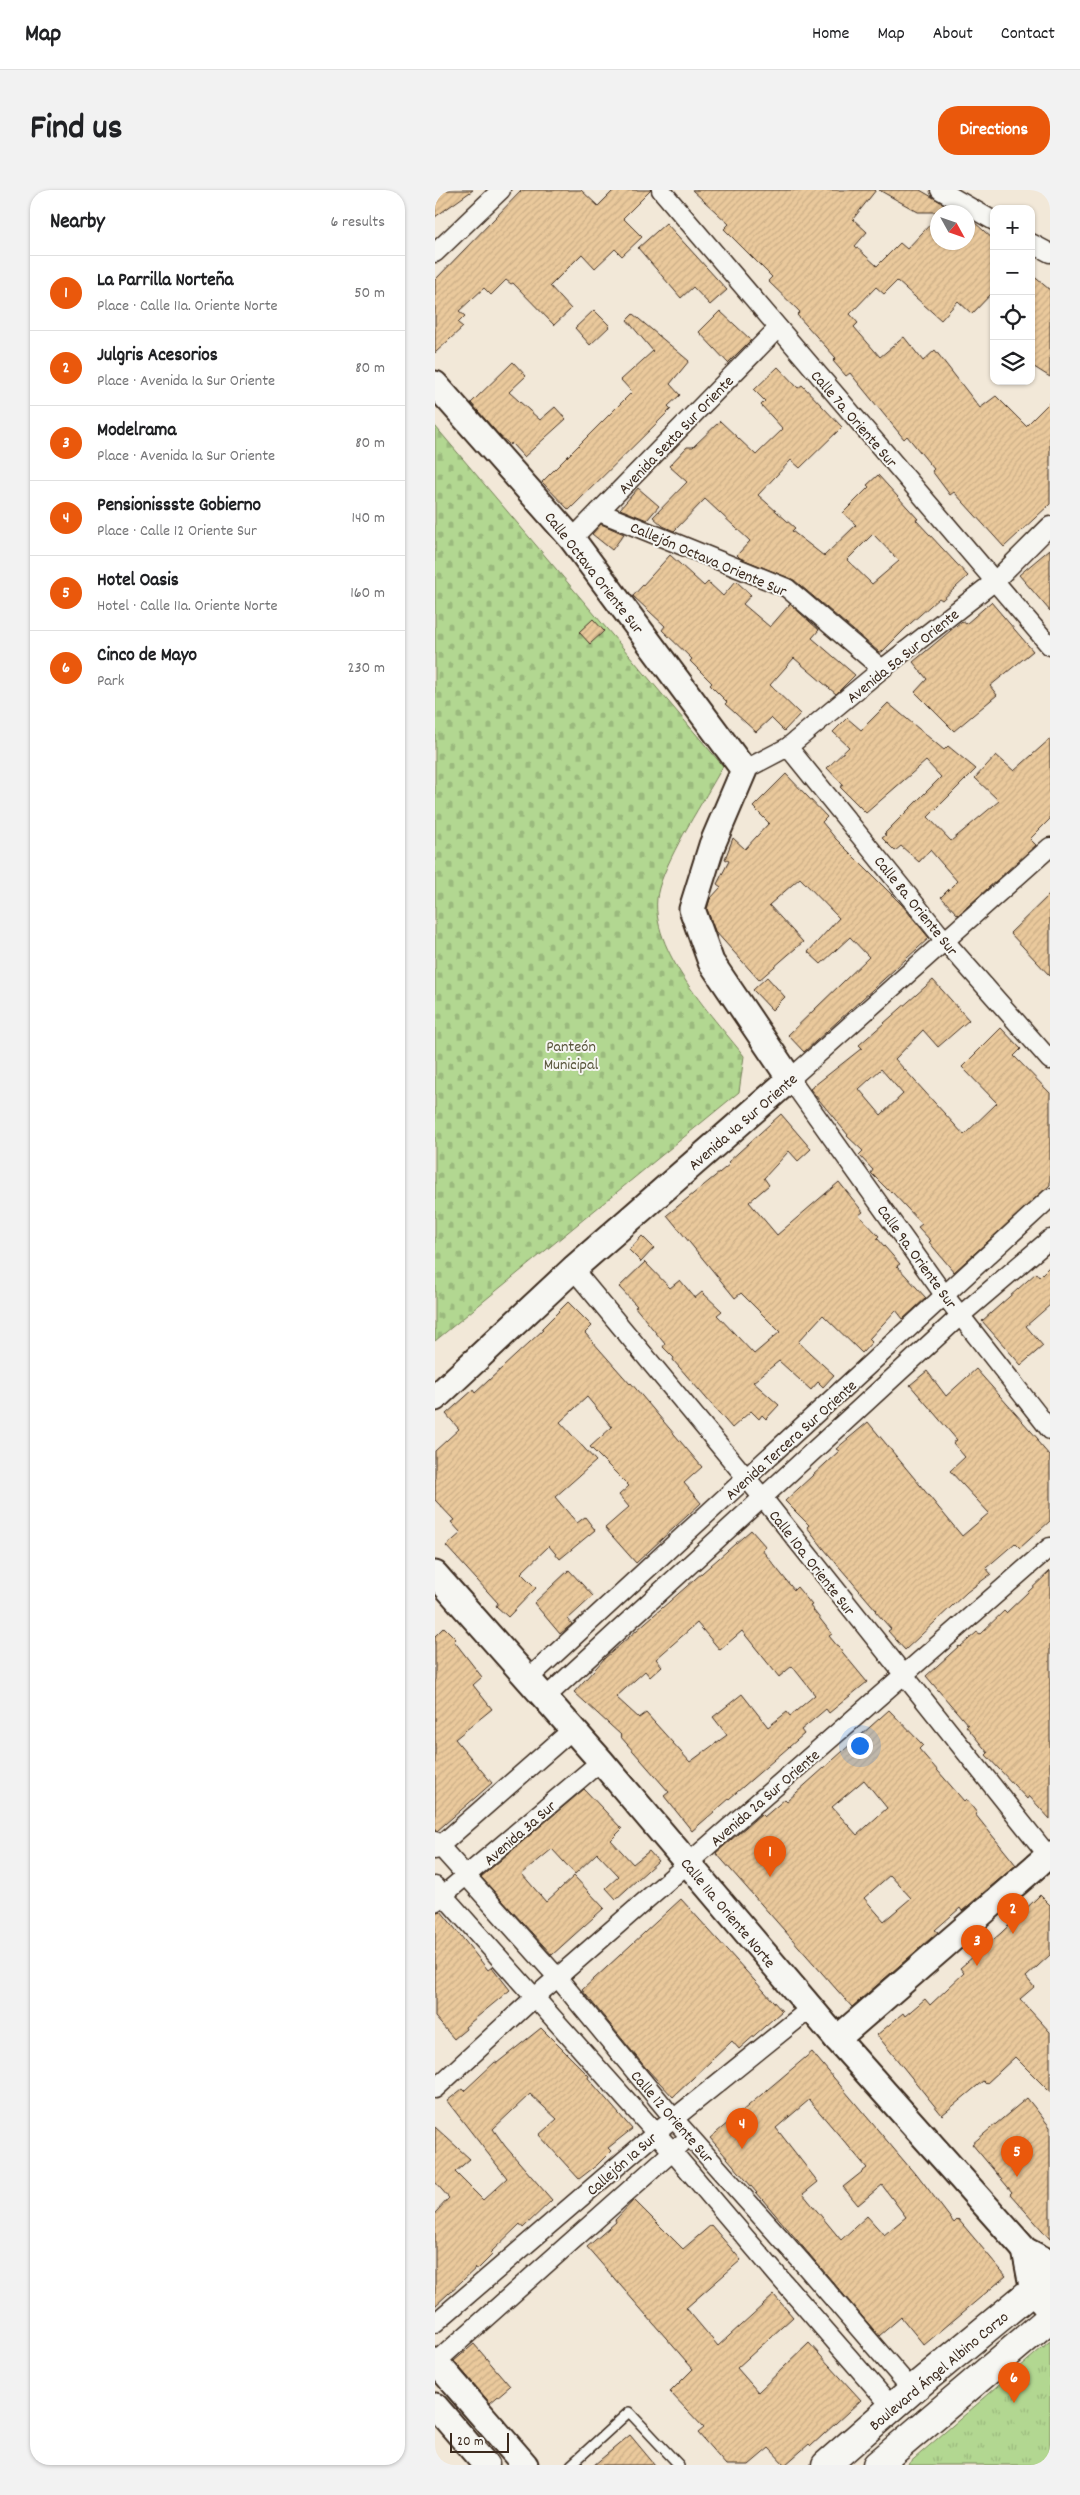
<!DOCTYPE html>
<html lang="en">
<head>
<meta charset="utf-8">
<style>
  body { margin:0; font-family:Dekko,sans-serif; background:#f2f2f2; color:#202124 }
  .controls { position:absolute; right:15px; top:15px; display:grid; overflow:hidden; border-radius:10px; box-shadow:0 1px 4px #0004 }
  .controls button { width:45px; height:45px; display:grid; place-items:center; padding:0; border:0; border-bottom:1px solid #e0e0e0; background:#fff; color:#202124; font:25px sans-serif }
  .compass { position:absolute; left:495px; top:15px; width:45px; height:45px; border-radius:50%; background:#fff; box-shadow:0 1px 4px #0004; rotate:130deg }
  .scale { position:absolute; left:15px; bottom:12px; width:59px; box-sizing:border-box; padding-left:5px; border:2px solid #3b2a1e; border-top:0; font-size:14px; line-height:18px; white-space:nowrap; color:#3b2a1e; -webkit-text-stroke:4px #f6f6f2; paint-order:stroke }
  .you { position:absolute; left:424px; top:1555px; width:18px; height:18px; margin:-12px; border:4px solid #fff; border-radius:50%; background:#1a73e8; box-shadow:0 0 0 8px #1a73e833 }
  .badge { display:grid; place-items:center; width:32px; height:32px; border-radius:50%; background:#ea580c; color:#fff; font-size:16px; font-weight:700 }
  .pin { position:absolute; translate:-50% -41px; filter:drop-shadow(0 1px 2px #0008) }
  .pin::after { content:''; position:absolute; top:26px; width:18px; height:15px; background:inherit; clip-path:polygon(0 0,100% 0,50% 100%) }
  .list { margin:0; padding:0; list-style:none }
  h2 { display:flex; justify-content:space-between; align-items:center; height:65px; margin:0; padding:0 20px; font-size:21px }
  h2 small { font-size:16px; font-weight:400; color:#757577 }
  .list li { display:grid; grid-template-columns:32px 1fr auto; gap:15px; align-items:center; box-sizing:border-box; height:75px; padding:0 20px; border-top:1px solid #e0e0e0 }
  .list b { display:block; font-size:19px; white-space:nowrap }
  .list p { margin:0; font-size:16px; white-space:nowrap; color:#757577 }
  .list em { font-size:16px; font-style:normal; color:#757577 }
  .icon { flex:none; width:28px; height:28px; fill:none; stroke:currentColor; stroke-width:2; stroke-linecap:round; stroke-linejoin:round }
  .map { position:relative; flex:none; width:615px; height:2275px; overflow:hidden; border-radius:20px }
  header { display:flex; align-items:center; gap:30px; box-sizing:border-box; height:70px; padding:0 25px; background:#fff; border-bottom:1px solid #e0e0e0 }
  header strong { font-size:24px }
  nav { display:flex; gap:28px; margin-inline-start:auto; font-size:18px }
  .intro { display:flex; align-items:center; justify-content:space-between; box-sizing:border-box; height:120px; padding:0 30px }
  h1 { margin:0; font-size:35px }
  .button { padding:12px 22px; border-radius:20px; background:#ea580c; color:#fff; font-size:18px; font-weight:700 }
  main { display:flex; gap:30px; padding:0 30px }
  aside { flex:1; background:#fff; border-radius:20px; box-shadow:0 1px 4px #0004 }
  .map>svg:first-child { display:block }
  .cemetery { fill:url(#cemetery-stones); stroke:#768058 }
  .park { fill:url(#park-tufts); stroke:#768058 }
  .building { fill:url(#building-hatch); stroke:#3b2a1e; fill-rule:evenodd }
  .lines { fill:none; stroke-linecap:round; stroke-linejoin:round }
  .lane-casing { stroke:#3b2a1e; stroke-width:12 }
  .street-casing { stroke:#3b2a1e; stroke-width:21 }
  .secondary-casing { stroke:#3b2a1e; stroke-width:29 }
  .primary-casing { stroke:#3b2a1e; stroke-width:31 }
  .lane { stroke:#f6f6f2; stroke-width:9 }
  .street { stroke:#f6f6f2; stroke-width:18 }
  .secondary { stroke:#f6f6f2; stroke-width:25 }
  .primary { stroke:#f6f6f2; stroke-width:28 }
  .labels { text-anchor:middle; stroke-width:4; stroke-linejoin:round; paint-order:stroke }
  .street-label { font-size:16px; fill:#3b2a1e; stroke:#f6f6f2 }
  .park-label { font-size:16px; fill:#59553b; stroke:#f6f6f2 }
</style>
</head>
<body>
<header>
<strong>Map</strong>
<nav><a>Home</a><a>Map</a><a>About</a><a>Contact</a></nav>
</header>
<div class="intro"><h1>Find us</h1><a class="button">Directions</a></div>
<main>
<aside>
<h2>Nearby<small>6 results</small></h2>
<ul class="list">
<li><span class="badge">1</span><div><b>La Parrilla Norteña</b><p>Place · Calle 11a. Oriente Norte</p></div><em>50 m</em></li>
<li><span class="badge">2</span><div><b>Julgris Acesorios</b><p>Place · Avenida 1a Sur Oriente</p></div><em>80 m</em></li>
<li><span class="badge">3</span><div><b>Modelrama</b><p>Place · Avenida 1a Sur Oriente</p></div><em>80 m</em></li>
<li><span class="badge">4</span><div><b>Pensionissste Gobierno</b><p>Place · Calle 12 Oriente Sur</p></div><em>140 m</em></li>
<li><span class="badge">5</span><div><b>Hotel Oasis</b><p>Hotel · Calle 11a. Oriente Norte</p></div><em>160 m</em></li>
<li><span class="badge">6</span><div><b>Cinco de Mayo</b><p>Park</p></div><em>230 m</em></li>
</ul>
</aside>
<div class="map">
<svg width="615" height="2275" viewBox="0 0 615 2275">
  <defs>
    <pattern id="cemetery-stones" width="16" height="16" patternUnits="userSpaceOnUse" patternTransform="scale(1.25)"><rect width="16" height="16" fill="#b2d791"/><path d="M2 7V4a2 2 0 0 1 4 0v3zM10 15v-3a2 2 0 0 1 4 0v3z" fill="#9ab97d"/></pattern>
    <pattern id="park-tufts" width="24" height="20" patternUnits="userSpaceOnUse" patternTransform="scale(1.25)"><rect width="24" height="20" fill="#b2d791"/><path d="M3 7l-1-3M5 7V3M7 7l1-3M15 17l-1-3M17 17v-4M19 17l1-3" fill="none" stroke="#9ab97d"/></pattern>
    <pattern id="building-hatch" width="6" height="6" patternUnits="userSpaceOnUse" patternTransform="scale(1.25)"><rect width="6" height="6" fill="#eac99c"/><path d="M-1 1l2-2M0 6l6-6M5 7l2-2" fill="none" stroke="#caad86"/></pattern>
  </defs>
  <rect width="100%" height="100%" fill="#f2e8d8"/>
  <filter id="ink" filterUnits="userSpaceOnUse"><feTurbulence type="fractalNoise" baseFrequency=".02" numOctaves="2"/><feDisplacementMap in="SourceGraphic" scale="10" xChannelSelector="R" yChannelSelector="G"/><feConvolveMatrix kernelMatrix="1 2 1 2 8 2 1 2 1" color-interpolation-filters="sRGB"/></filter>
  <g filter="url(#ink)">
    <path class="cemetery" d="M0 236 288 576C269 611 235 661 224 698 208 754 277 825 309 866L304 902 0 1151Z"/>
    <path class="park" d="M615 2151V2275H472Z"/>
    <g class="building">
      <path d="M0 0H38L0 27Z"/>
      <path d="M87 0H146L163 16 179 0H216L188 28 207 47 187 66 180 59 160 78 147 64 115 96 136 119 119 135 78 93 76 94 71 90 56 105 49 98 24 121 30 126 23 133 28 137 0 163V90Z"/>
      <path d="M257 0H441L418 29 432 42 420 56 442 76 465 53 472 59 502 27V52H532V28L538 31 559 50V101L537 124 523 111 506 130 462 91 449 104 441 97 415 124 423 133 419 137 445 167 469 147 488 171 500 160 545 218 561 206 591 236 615 212V314L569 357 519 302 515 305 497 281 499 279 472 246 469 249 415 183 411 186 398 171 401 168 362 125 365 122 333 91 337 87 289 39 294 34Z"/>
      <path d="M444 0H485L523 22H483Z"/>
      <path d="M231 33 292 100 275 115 258 97 246 108 203 58Z"/>
      <path d="M596 84 615 100V187L596 175Z"/>
      <path d="M159 120 175 136 155 155 140 138Z"/>
      <path d="M285 121 316 150 293 173 264 142Z"/>
      <path d="M198 124 254 171 235 194 245 205 233 216 236 219 134 320 107 292 197 202 186 190 218 161 192 130Z"/>
      <path d="M78 172 91 186 74 202 105 230 120 217 131 229 89 267 76 253 75 255 63 244 36 213Z"/>
      <path d="M343 177 363 198 367 195 407 237 365 278 356 270 323 305 360 338 357 341 389 366 421 335 408 323 434 297 432 295 443 285 483 329 481 330 533 386 507 410 504 408 476 433 447 462H444L359 390 305 368 302 365 315 351 270 309 239 341 228 336 218 327 252 292 234 276 252 257H258L285 231 321 265 348 239 326 215 330 211 319 200ZM438 344 464 371 437 394 412 370Z"/>
      <path d="M203 298 224 316 212 330 185 319Z"/>
      <path d="M166 334 189 344 177 360 157 344Z"/>
      <path d="M615 359V421L584 385Z"/>
      <path d="M235 365 269 396 273 392 288 406 301 391 316 405 308 414 335 437 355 414 384 440 377 448 420 485 401 504 359 468 335 495 365 524 349 541 336 528 321 542 290 514 292 512 275 495 277 493 255 471 257 469 227 440 230 436 198 406Z"/>
      <path d="M556 412 598 461 555 496 562 505 519 541 480 502 492 489 478 472 527 431 531 434Z"/>
      <path d="M158 429 169 441 155 454 144 442Z"/>
      <path d="M453 513 509 560 513 556 541 579 493 627 516 651 564 611 540 588 561 565 579 581 615 549V629L595 649 601 655 523 725 506 707 522 691 495 660 484 672 466 656 460 661 447 648 451 645 449 644 506 587 491 571 431 623 405 597 408 595 392 578 414 557 398 542 412 528 426 540Z"/>
      <path d="M351 584 392 627 387 632 401 649 467 715 494 748 369 862 353 845 434 767 415 747 386 774 373 762 404 728 365 688 334 715 368 752 324 790 280 741 272 719 275 709 286 697 282 694 294 671 290 669 298 648 310 659 334 633 318 617Z"/>
      <path d="M615 704V786L575 743Z"/>
      <path d="M332 787 350 807 337 820 318 800Z"/>
      <path d="M498 790 534 830 503 857 488 840 460 869 529 945 562 913 527 877 566 838 586 859 579 866 615 903V995L519 1082 494 1052 496 1051 483 1037 487 1034 456 1001 455 1002 436 983 438 980 424 965 428 961 412 946 413 945 375 899 427 858 424 855ZM446 879 468 904 446 925 424 899Z"/>
      <path d="M346 924 376 959 363 971 354 961 329 988 334 995 314 1012 342 1045 404 992 428 1022 424 1025 444 1046 442 1048 465 1074 462 1076 491 1108 468 1129 461 1120 434 1149 437 1152 427 1163 388 1125 363 1152 399 1185 388 1197 383 1192 376 1200 344 1171 318 1192 344 1215 331 1229 327 1225 324 1229 316 1221 297 1238 238 1170 239 1168 228 1157 230 1154 200 1117 202 1116 184 1097 210 1072 235 1098 245 1090 260 1108 267 1102 287 1121 282 1125 319 1164 345 1142 306 1103 300 1108 232 1025 295 974 293 972Z"/>
      <path d="M207 1046 219 1058 206 1072 194 1060Z"/>
      <path d="M615 1076V1115L591 1136 608 1156 586 1175 547 1131 601 1083 604 1087Z"/>
      <path d="M133 1112 157 1136 150 1143 195 1194 196 1193 267 1277 249 1293 266 1313 201 1373 170 1338 194 1317 184 1305 194 1296 155 1257 177 1237 152 1207 125 1232 161 1271 120 1307 142 1333 150 1327 160 1340 125 1369 114 1356 86 1383 101 1398 73 1427 61 1416 63 1413 11 1356 26 1343 16 1332 19 1330 0 1310V1261L24 1239 11 1224 38 1200 40 1203 108 1140 106 1139Z"/>
      <path d="M541 1179 603 1249 602 1251 615 1266V1331L585 1358 580 1353 551 1378 556 1384 532 1402 470 1460 453 1441 456 1439 440 1421 441 1420 389 1359 372 1337 374 1335 350 1311 404 1261 401 1259 433 1232 527 1346 554 1323 515 1281 530 1267 518 1253 522 1250 475 1195 492 1181 511 1206Z"/>
      <path d="M316 1340 331 1357 327 1360 359 1400 362 1397 377 1415 375 1416 397 1444 394 1446 432 1492 394 1523 391 1519 366 1540 369 1544 257 1641 229 1606 234 1602 185 1546 186 1545 139 1502 170 1468ZM262 1433 285 1460 307 1441 344 1487 357 1476 380 1505 355 1526 352 1522 333 1537 307 1504 278 1527 292 1545 255 1572 211 1523 204 1528 181 1507 210 1481 215 1487 227 1476 221 1469Z"/>
      <path d="M134 1380 158 1406 133 1429 137 1434 125 1444 99 1413Z"/>
      <path d="M615 1381V1629L594 1606 592 1609 551 1565 553 1563 531 1536 533 1535 491 1486 524 1456 525 1457 542 1442 545 1444 569 1421 571 1423Z"/>
      <path d="M9 1437 21 1449 19 1451 47 1487 38 1495 57 1519 20 1549 57 1593 2 1641H0V1446Z"/>
      <path d="M454 1520 488 1555 484 1559 529 1611 531 1609 542 1623 540 1624 581 1675 527 1721 525 1718 500 1740 503 1742 417 1817 281 1663 326 1624 329 1627 350 1609 352 1611ZM429 1590 452 1618 422 1645 397 1617ZM455 1685 476 1708 449 1731 429 1708Z"/>
      <path d="M149 1599 187 1639 176 1650 198 1674 214 1661 223 1671 181 1709 171 1698 184 1686 162 1663 140 1684 117 1659 87 1684 111 1712 139 1686 169 1718 117 1765 46 1687Z"/>
      <path d="M605 1705 615 1715V1765L591 1787 599 1797 585 1809 615 1842V1902L580 1867 551 1894 548 1891 507 1925 442 1845 468 1823 470 1826 490 1809 495 1815 529 1783 525 1778 566 1743Z"/>
      <path d="M246 1709 347 1821 304 1859 297 1851 238 1907 210 1877 147 1800Z"/>
      <path d="M6 1721 53 1780 57 1777 75 1800 30 1837 31 1839 19 1849 0 1827V1722Z"/>
      <path d="M106 1838 154 1886 153 1888 197 1939 173 1958 176 1961 162 1975 144 1989 104 1945 122 1929 95 1904 58 1939 70 1956 117 2010 88 2038 85 2034 55 2063 57 2065 42 2080 41 2078 0 2116V2023L14 2008 0 1992V1937L35 1969 20 1982 48 2010 72 1988 12 1911 27 1899 29 1901 60 1872 62 1873Z"/>
      <path d="M377 1862 480 1984 481 1983 519 2033 523 2029 571 2086 489 2155 466 2127 444 2146 275 1948ZM374 1910 432 1978 408 1997 423 2015 447 1995 471 2027 449 2045 432 2026 406 2050 368 2004 383 1992 341 1938Z"/>
      <path d="M592 1908 615 1937V2049L575 2004 577 2002 537 1954Z"/>
      <path d="M199 2010 248 2059 276 2035 306 2070 251 2118 283 2156 339 2105 358 2127 302 2178 323 2202 374 2153 426 2210 376 2256 374 2254 350 2275 334 2258 314 2275H291L263 2243 269 2238 235 2202 258 2179 152 2057 181 2032 180 2030Z"/>
      <path d="M39 2154 75 2196 55 2213 19 2171Z"/>
      <path d="M195 2245 220 2275H159Z"/>
    </g>
    <g class="lines">
      <g class="lane-casing">
        <path id="lane" d="M136 2275 194 2222 244 2275"/>
      </g>
      <g class="street-casing">
        <g id="street">
          <path d="M226 0 615 456"/>
          <path d="M505 0 559 31"/>
          <path d="M596 53 615 63"/>
          <path d="M0 63 66 0"/>
          <path d="M164 322 352 398 447 479"/>
          <path d="M137 349 343 138"/>
          <path d="M353 557 510 751 615 870"/>
          <path d="M309 580 353 557 447 479 560 391 615 336"/>
          <path d="M615 657 355 889 510 1106 615 1240"/>
          <path d="M138 1079 328 1308 615 1668"/>
          <path d="M94 1488 615 1008"/>
          <path d="M111 1507 526 1125 615 1049"/>
          <path d="M0 1651 123 1788 239 1929 365 2070 477 2200"/>
          <path d="M0 1660 138 1539"/>
          <path d="M0 1696 237 1961 344 2087 457 2217"/>
          <path d="M0 1712 166 1571"/>
          <path d="M0 1899 100 1807 615 1357"/>
          <path d="M0 2133 221 1943 376 1818"/>
          <path d="M0 2173 246 1954"/>
        </g>
      </g>
      <g class="secondary-casing">
        <g id="secondary">
          <path d="M0 194 137 349 309 580 277 655 257 719 276 772 355 889 138 1079 0 1208"/>
          <path d="M0 1384 166 1571 402 1849 590 2060 615 2073"/>
          <path d="M402 1849 615 1664"/>
          <path d="M590 2060 598 2101 615 2122"/>
          <path d="M0 2171 90 2275"/>
          <path d="M0 2216 51 2275"/>
        </g>
      </g>
      <g class="primary-casing">
        <g id="primary">
          <path d="M391 2275 477 2200 615 2086"/>
          <path d="M442 2275 615 2128"/>
        </g>
      </g>
      <use href="#lane" class="lane"/>
      <use href="#street" class="street"/>
      <use href="#secondary" class="secondary"/>
      <use href="#primary" class="primary"/>
    </g>
  </g>
  <g class="labels">
    <g class="street-label">
      <text transform="translate(420 228) rotate(49)" y="6">Calle 7a. Oriente Sur</text>
      <text transform="translate(240 244) rotate(-46)" y="6">Avenida Sexta Sur Oriente</text>
      <text transform="translate(274 368) rotate(23)" y="6">Callejón Octava Oriente Sur</text>
      <text transform="translate(160 382) rotate(52)" y="6">Calle Octava Oriente Sur</text>
      <text transform="translate(467 465) rotate(-39)" y="6">Avenida 5a Sur Oriente</text>
      <text transform="translate(482 715) rotate(51)" y="6">Calle 8a. Oriente Sur</text>
      <text transform="translate(307 931) rotate(-41)" y="6">Avenida 4a Sur Oriente</text>
      <text transform="translate(483 1066) rotate(54)" y="6">Calle 9a. Oriente Sur</text>
      <text transform="translate(355 1249) rotate(-42)" y="6">Avenida Tercera Sur Oriente</text>
      <text transform="translate(378 1372) rotate(52)" y="6">Calle 10a. Oriente Sur</text>
      <text transform="translate(329 1607) rotate(-41)" y="6">Avenida 2a Sur Oriente</text>
      <text transform="translate(84 1642) rotate(-41)" y="6">Avenida 3a Sur</text>
      <text transform="translate(294 1722) rotate(50)" y="6">Calle 11a. Oriente Norte</text>
      <text transform="translate(238 1926) rotate(49)" y="6">Calle 12 Oriente Sur</text>
      <text transform="translate(186 1973) rotate(-41)" y="6">Callejón 1a Sur</text>
      <text transform="translate(503 2180) rotate(-40)" y="6">Boulevard Ángel Albino Corzo</text>
    </g>
    <g class="park-label">
      <text x="136" y="861">Panteón<tspan x="136" dy="18">Municipal</tspan></text>
    </g>
  </g>
</svg>
<div class="controls">
<button>+</button>
<button>−</button>
<button><svg class="icon" aria-label="locate" viewBox="0 0 24 24"><circle cx="12" cy="12" r="6"/><path d="M12 2v4M12 18v4M2 12h4M18 12h4"/></svg></button>
<button><svg class="icon" aria-label="layers" viewBox="0 0 24 24"><path d="M12 4l9 5-9 5-9-5zM3 14l9 5 9-5"/></svg></button>
</div>
<svg class="compass" viewBox="-18 -18 36 36"><path d="M0-13l5 13h-10z" fill="#e53935"/><path d="M0 13l5-13h-10z" fill="#757577"/></svg>
<div class="scale">20 m</div>
<div class="you"></div>
<div class="pin badge" style="left:335px;top:1687px">1</div>
<div class="pin badge" style="left:578px;top:1744px">2</div>
<div class="pin badge" style="left:542px;top:1776px">3</div>
<div class="pin badge" style="left:307px;top:1959px">4</div>
<div class="pin badge" style="left:582px;top:1987px">5</div>
<div class="pin badge" style="left:579px;top:2213px">6</div>
</div>
</main>
</body>
</html>
